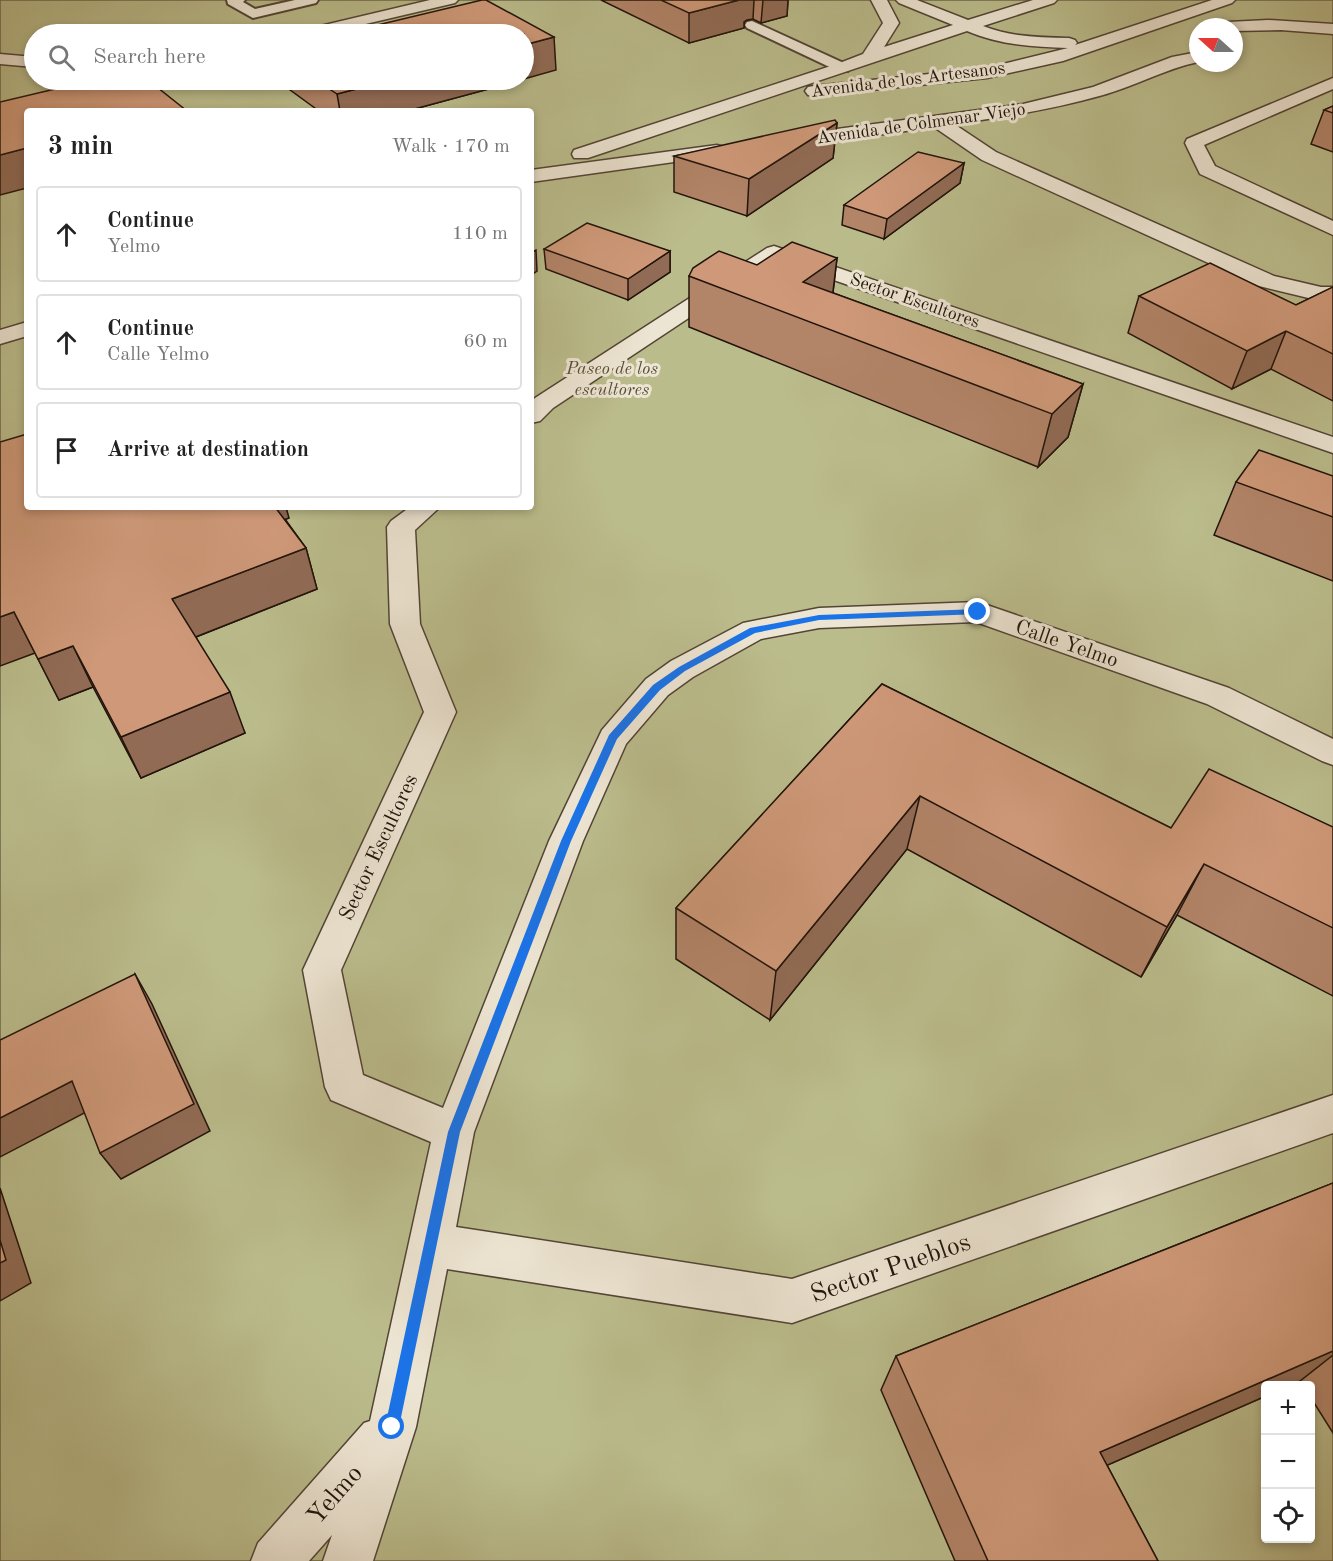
<!DOCTYPE html>
<html lang="en">
<head>
<meta charset="utf-8">
<style>
  body { margin:0; font-family:"Old Standard TT",serif; background:#f2f2f2; color:#222 }
  .controls { position:absolute; right:18px; bottom:18px; display:grid; overflow:hidden; border-radius:6px; box-shadow:0 3px 9px #0003 }
  .controls button { width:54px; height:54px; display:grid; place-items:center; padding:0; border:0; border-bottom:2px solid #e0e0e0; background:#fff; color:#222; font:30px sans-serif }
  .compass { position:absolute; left:1189px; top:18px; width:54px; height:54px; border-radius:50%; background:#fff; box-shadow:0 3px 9px #0003; rotate:291deg }
  .stop { position:absolute; width:18px; height:18px; margin:-14px; border:4px solid #1a73e8; border-radius:50%; background:#fff }
  .stop.end { background:#1a73e8; border-color:#fff; box-shadow:0 2px 6px #0008 }
  .list { margin:0; padding:0; list-style:none }
  h2 { display:flex; justify-content:space-between; align-items:center; height:78px; margin:0; padding:0 24px; font-size:26px }
  h2 small { font-size:20px; font-weight:400; color:#767676 }
  .list li { display:grid; grid-template-columns:39px 1fr auto; gap:18px; align-items:center; box-sizing:border-box; height:96px; margin:0 12px 12px; padding:0 12px; border:2px solid #e0e0e0; border-radius:6px }
  .list b { display:block; font-size:22px; white-space:nowrap }
  .list p { margin:0; font-size:20px; white-space:nowrap; color:#767676 }
  .list em { font-size:20px; font-style:normal; color:#767676 }
  .icon { flex:none; width:33px; height:33px; fill:none; stroke:currentColor; stroke-width:2; stroke-linecap:round; stroke-linejoin:round }
  .map { position:relative; flex:none; width:1333px; height:1561px; overflow:hidden }
  .search { position:absolute; background:#fff; box-shadow:0 3px 9px #0003; left:24px; top:24px; width:510px; height:66px; display:flex; align-items:center; gap:15px; box-sizing:border-box; padding:0 21px; border-radius:33px; color:#767676; font-size:22px }
  .panel { position:absolute; background:#fff; box-shadow:0 3px 9px #0003; left:24px; top:108px; width:510px; height:402px; border-radius:6px }
  .map>svg:first-child { display:block }
  .green { fill:#bbbc8c; stroke:#6e684b; stroke-width:1.5; fill-rule:evenodd }
  .lines { fill:none; stroke-linecap:round; stroke-linejoin:round }
  .lane-casing { stroke:#524436; stroke-width:4 }
  .street-casing { stroke:#524436; stroke-width:3 }
  .lane { fill:#ede5d3; fill-rule:evenodd }
  .street { fill:#ede5d3; fill-rule:evenodd }
  .wall { fill:#b28468; stroke:#21130a; stroke-width:1.5 }
  .shaded-wall { fill:#916b55; stroke:#21130a; stroke-width:1.5 }
  .building { fill:#cf9979; stroke:#21130a; stroke-width:1.5 }
  .route { fill:#1a73e8 }
  .labels { text-anchor:middle; stroke-width:6; stroke-linejoin:round; paint-order:stroke }
  .far-street-label { font-size:18px; fill:#21130a; stroke:#ede5d3 }
  .far-park-label { font-size:18px; font-style:italic; fill:#574e38; stroke:#ede5d3 }
  .street-label { font-size:21px; fill:#21130a; stroke:#ede5d3 }
  .near-street-label { font-size:26px; fill:#21130a; stroke:#ede5d3 }
</style>
</head>
<body>
<div class="map">
<svg width="1333" height="1561" viewBox="0 0 1333 1561">
  <rect width="100%" height="100%" fill="#e4d7bb"/>
  <filter id="stains"><feTurbulence type="fractalNoise" baseFrequency=".00333" numOctaves="4"/><feColorMatrix values="0 0 0 0 .2 0 0 0 0 .09 0 0 0 0 .02 0 0 0 .5 -.17"/></filter>
  <radialGradient id="worn" r=".72"><stop offset=".6" stop-color="#630" stop-opacity="0"/><stop offset="1" stop-color="#630" stop-opacity=".3"/></radialGradient>
  <path class="green" d="M0 0H1333V1561H0ZM1198 27H1234V63H1198ZM34 34H524V80H34ZM27 111H531V507H27ZM1266 1386H1310V1538H1266Z"/>
  <g class="lines">
    <g class="lane-casing">
      <g id="lane">
        <path d="M227 0H245L243 2 255 9 295 0H318L316 3 253 18 228 4Z"/>
        <path d="M752 21 848 65 850 68 848 71H838L747 28 745 25 747 22Z"/>
      </g>
    </g>
    <g class="street-casing">
      <g id="street">
        <path d="M430 0H458L455 3 323 34H297L299 31Z"/>
        <path d="M871 0H887L899 23 884 47 953 25 899 3 896 0H917L968 20 1033 0H1057L1054 3 983 26C1010 37 1039 37 1069 38L1075 40 1077 43 1075 45 1212 0H1235L1232 3 1063 61 987 78 814 96 808 95 805 91 808 87 814 86 987 68 1068 48C1033 47 1000 45 967 31L588 158H574L572 154 574 150 837 64 863 54 883 23Z"/>
        <path d="M1268 20 1333 24V34L1281 30 1234 31V27H1220L1228 22Z"/>
        <path d="M1198 52V62C1165 69 1135 86 1103 95 1054 109 1004 117 954 124L996 152 1274 276 1321 287H1333V301H1321L1259 286 982 160 934 127 792 147 785 145 783 141 785 137 792 135 1023 104 1093 87 1172 57Z"/>
        <path d="M0 54 34 57V67L0 64Z"/>
        <path d="M1333 78V89L1204 145 1215 166 1333 221V235L1200 174 1185 143 1187 139Z"/>
        <path d="M717 145 724 147 726 151 724 155 531 182V170Z"/>
        <path d="M774 246 1333 437V453L776 260 553 408 540 421 531 423V402L535 398 767 248Z"/>
        <path d="M27 322V336L0 344V330Z"/>
        <path d="M410 507H440L415 530 420 624 456 712 341 970 363 1075 443 1108 549 841 602 730 646 679 671 661 743 623 819 608 978 602 1229 688 1333 739V765L1322 761 1207 704 976 622 819 628 761 639 693 677 668 695 626 744 583 841 474 1132 456 1227 792 1279 1333 1095V1133L792 1323 447 1269 416 1427 373 1561H323L332 1535 309 1561H251L258 1543 364 1423 370 1421 431 1142 331 1100 325 1087 303 970 424 712 390 624 387 527 391 521Z"/>
      </g>
    </g>
    <use href="#lane" class="lane"/>
    <use href="#street" class="street"/>
  </g>
  <g class="wall">
    <path d="M601 0H788L787 16 761 23 753 19 747 20 744 22V28L689 43Z"/>
    <path d="M281 80H522L407 111H319L282 84Z"/>
    <path d="M1333 106V152L1311 144 1324 110Z"/>
    <path d="M837 123 833 158 747 216 674 192V156Z"/>
    <path d="M964 163 960 183 884 239 842 225 844 205Z"/>
    <path d="M544 249 670 251V272L628 300 546 269Z"/>
    <path d="M837 258 833 293 1083 384 1068 437 1038 467 689 327V276L757 265Z"/>
    <path d="M1333 287V401L1271 369 1232 389 1128 333 1139 296 1296 305Z"/>
    <path d="M0 442 289 518 285 519 306 548 317 589 196 637 245 733 141 778 93 687 59 700 35 653Z"/>
    <path d="M1333 476V581L1214 535 1236 482Z"/>
    <path d="M882 684 1171 828 1333 827V996L1177 915 1141 977 907 849 770 1020 676 959V908Z"/>
    <path d="M1333 1183V1433L1311 1398V1386H1302L1300 1381 1289 1386H1266V1396L1107 1465 1158 1561H955L881 1390 896 1356Z"/>
  </g>
  <g class="shaded-wall">
    <path d="M739 0H754L753 19 747 20 744 22V28L689 43V13Z"/>
    <path d="M763 0H788L787 16 761 23Z"/>
    <path d="M554 37 556 70 524 79V45Z"/>
    <path d="M391 80H522L407 111H340L337 94Z"/>
    <path d="M837 123 833 158 747 216 749 179Z"/>
    <path d="M27 148V188L0 195V155Z"/>
    <path d="M964 163 960 183 884 239 887 219Z"/>
    <path d="M536 250 537 271 531 275V253Z"/>
    <path d="M670 251V272L628 300V279Z"/>
    <path d="M837 258 831 308 803 282Z"/>
    <path d="M1286 331 1271 369 1232 389 1247 351Z"/>
    <path d="M1083 384 1068 437 1038 467 1052 414Z"/>
    <path d="M265 507H286L289 518 270 525Z"/>
    <path d="M306 548 317 589 188 640 172 599Z"/>
    <path d="M14 612 35 653 0 666V617Z"/>
    <path d="M73 646 93 687 59 700 38 659Z"/>
    <path d="M230 692 245 733 141 778 121 737Z"/>
    <path d="M920 796 907 849 770 1020 776 971Z"/>
    <path d="M1204 864 1177 915 1141 977 1167 927Z"/>
    <path d="M135 974 152 1004 210 1131 121 1179 100 1153Z"/>
    <path d="M72 1081 92 1109 0 1157V1118Z"/>
    <path d="M0 1188 31 1283 0 1301Z"/>
    <path d="M1333 1351V1355L1300 1381 1289 1386H1266V1396L1071 1481 1100 1452Z"/>
  </g>
  <g class="building">
    <path d="M482 0H486L554 37 524 45V34H340Z"/>
    <path d="M661 0H739L689 13Z"/>
    <path d="M93 80H148L187 111H27V148L0 155V102Z"/>
    <path d="M316 80H391L337 94Z"/>
    <path d="M1333 106V113L1324 110Z"/>
    <path d="M835 120 837 123 749 179 674 156Z"/>
    <path d="M918 152 964 163 887 219 844 205Z"/>
    <path d="M587 223 670 251 628 279 544 249Z"/>
    <path d="M792 242 837 258 803 282 1083 384 1052 414 689 276 693 268 719 251 757 265Z"/>
    <path d="M1210 263 1296 305 1333 287V354L1286 331 1247 351 1139 296Z"/>
    <path d="M27 434V507H275L306 548 172 599 230 692 121 737 73 646 38 659 14 612 0 617V442Z"/>
    <path d="M1259 450 1333 476V517L1236 482Z"/>
    <path d="M882 684 1171 828 1209 769 1333 827V928L1204 864 1167 927 920 796 776 971 676 908Z"/>
    <path d="M135 974 194 1104 100 1153 72 1081 0 1118V1040Z"/>
    <path d="M1333 1183V1351L1100 1452 1158 1561H988L896 1356Z"/>
    <path d="M0 1240 6 1260 0 1263Z"/>
  </g>
  <path class="route" d="M978 609 983 612 981 614 819 620 755 633 685 671 660 690 617 739 571 841 460 1132 399 1427 397 1432 392 1434 387 1432 385 1427 448 1132 561 841 609 735 653 685 679 667 750 628 819 615Z"/>
  <g class="labels">
    <g class="far-street-label">
      <text transform="translate(908 79) rotate(-7)" y="6">Avenida de los Artesanos</text>
      <text transform="translate(921 123) rotate(-8)" y="6">Avenida de Colmenar Viejo</text>
      <text transform="translate(915 300) rotate(19)" y="6">Sector Escultores</text>
    </g>
    <g class="far-park-label">
      <text x="612" y="374">Paseo de los<tspan x="612" dy="21">escultores</tspan></text>
    </g>
    <g class="street-label">
      <text transform="translate(1067 643) rotate(19)" y="7">Calle Yelmo</text>
      <text transform="translate(378 847) rotate(-65)" y="7">Sector Escultores</text>
    </g>
    <g class="near-street-label">
      <text transform="translate(890 1267) rotate(-19)" y="9">Sector Pueblos</text>
      <text transform="translate(334 1494) rotate(-49)" y="9">Yelmo</text>
    </g>
  </g>
  <rect width="100%" height="100%" filter="url(#stains)"/>
  <rect width="100%" height="100%" fill="url(#worn)"/>
</svg>
<div class="controls">
<button>+</button>
<button>−</button>
<button><svg class="icon" aria-label="locate" viewBox="0 0 24 24"><circle cx="12" cy="12" r="6"/><path d="M12 2v4M12 18v4M2 12h4M18 12h4"/></svg></button>
</div>
<svg class="compass" viewBox="-18 -18 36 36"><path d="M0-13l5 13h-10z" fill="#e53935"/><path d="M0 13l5-13h-10z" fill="#767676"/></svg>
<div class="stop" style="left:392px;top:1427px"></div>
<div class="stop end" style="left:978px;top:612px"></div>
<div class="search"><svg class="icon" aria-label="search" viewBox="0 0 24 24"><circle cx="10" cy="10" r="6"/><path d="M15 15l6 6"/></svg>Search here</div>
<section class="panel">
<h2>3 min<small>Walk · 170 m</small></h2>
<ul class="list">
<li><svg class="icon" aria-label="ahead" viewBox="0 0 24 24"><path d="M12 20V5M6 11l6-6 6 6"/></svg><div><b>Continue</b><p>Yelmo</p></div><em>110 m</em></li>
<li><svg class="icon" aria-label="ahead" viewBox="0 0 24 24"><path d="M12 20V5M6 11l6-6 6 6"/></svg><div><b>Continue</b><p>Calle Yelmo</p></div><em>60 m</em></li>
<li><svg class="icon" aria-label="arrive" viewBox="0 0 24 24"><path d="M6 21V4h12l-3 4 3 4H6"/></svg><div><b>Arrive at destination</b></div></li>
</ul>
</section>
</div>
</body>
</html>
